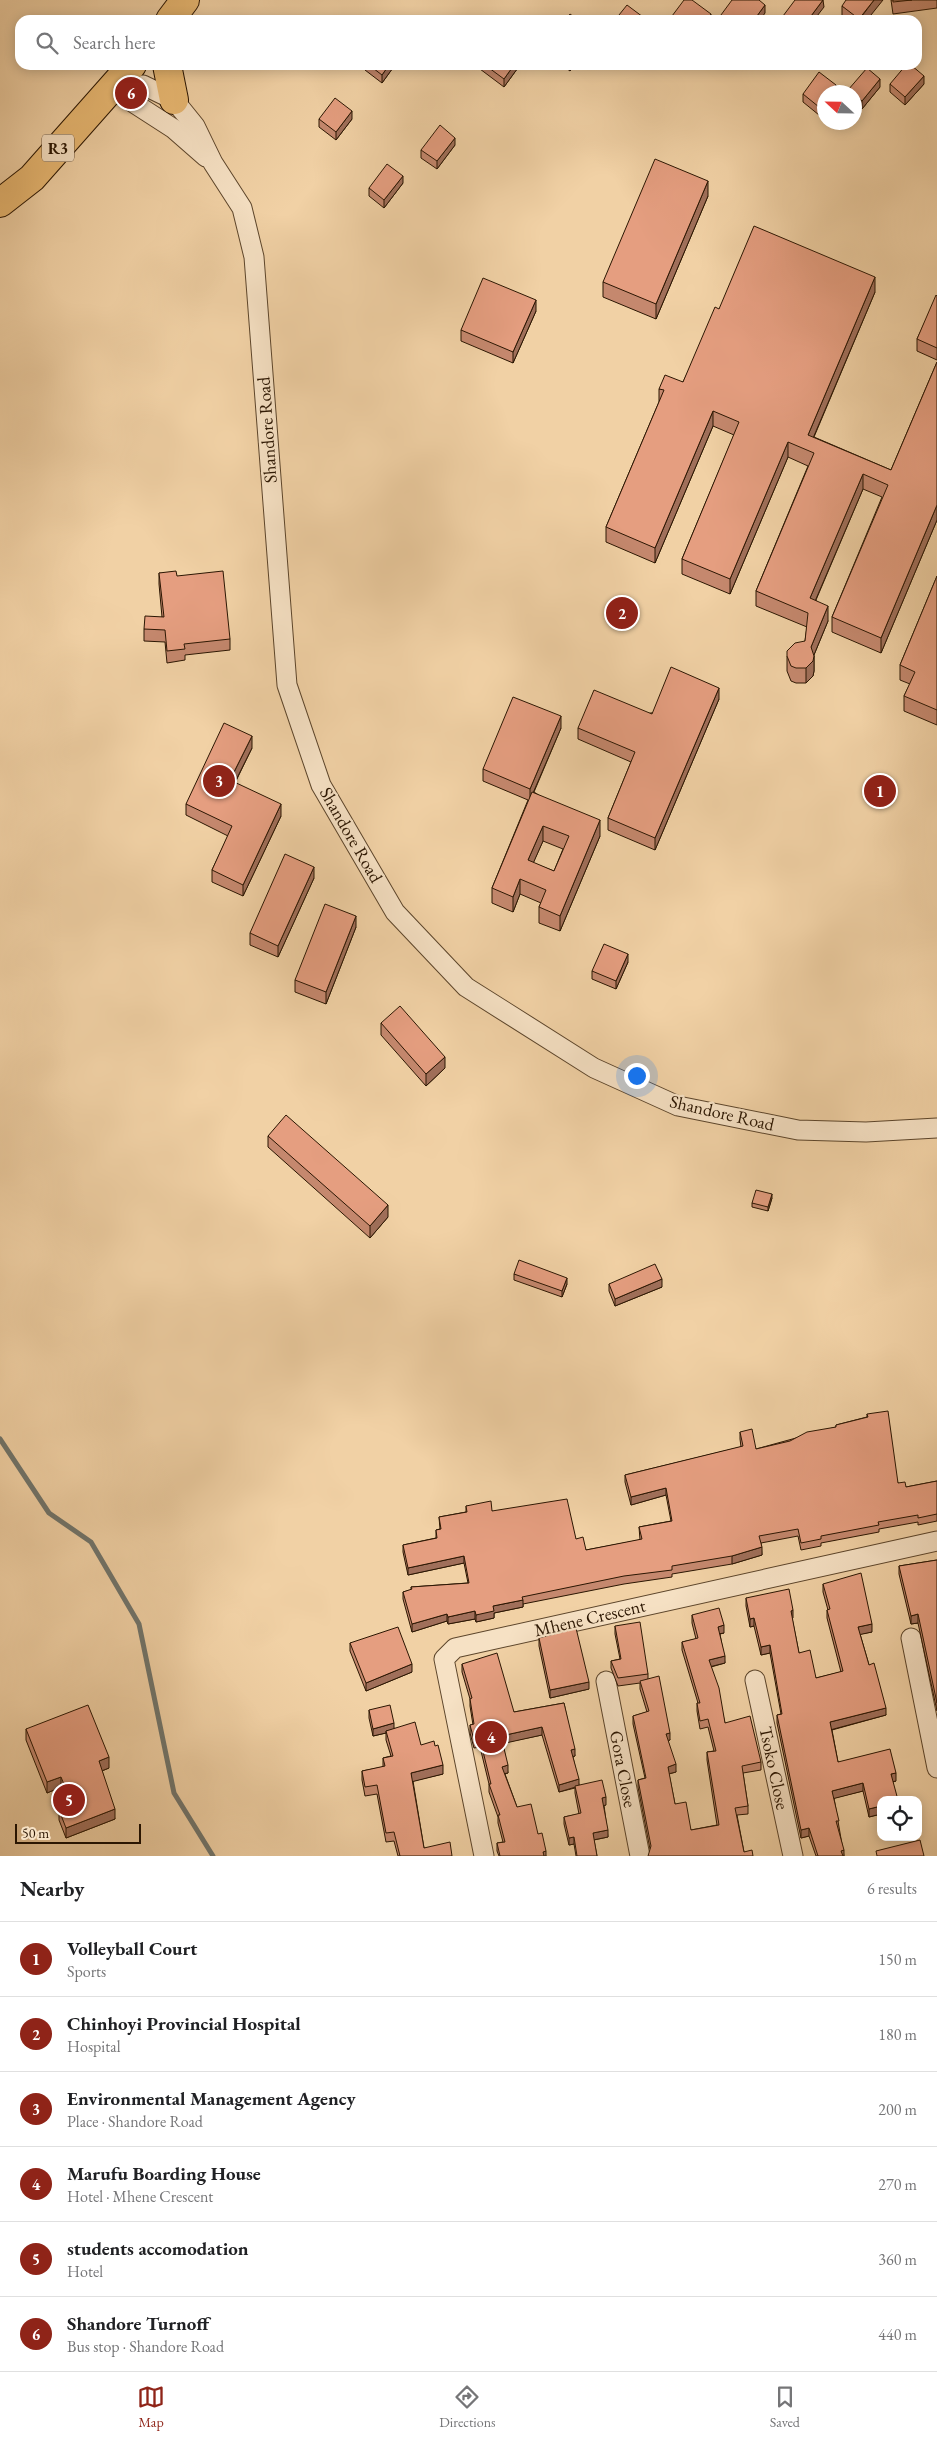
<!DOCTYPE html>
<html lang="en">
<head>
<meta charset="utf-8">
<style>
  body { margin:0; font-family:"EB Garamond",serif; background:#f2f2f2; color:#202124 }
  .controls { position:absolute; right:15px; bottom:15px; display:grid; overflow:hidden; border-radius:10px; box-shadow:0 2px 12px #0003 }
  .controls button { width:45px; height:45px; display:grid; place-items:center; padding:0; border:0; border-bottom:1px solid #e0e0e0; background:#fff; color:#202124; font:25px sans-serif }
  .compass { position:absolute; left:817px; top:85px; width:45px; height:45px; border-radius:50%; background:#fff; box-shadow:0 2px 12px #0003; rotate:292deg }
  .scale { position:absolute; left:15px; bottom:12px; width:126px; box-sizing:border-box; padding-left:5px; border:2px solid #2b1602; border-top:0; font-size:14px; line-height:18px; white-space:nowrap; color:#2b1602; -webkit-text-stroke:4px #f6e1c4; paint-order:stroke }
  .you { position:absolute; left:636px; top:1075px; width:18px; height:18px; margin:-12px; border:4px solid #fff; border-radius:50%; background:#1a73e8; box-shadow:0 0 0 8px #1a73e833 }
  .badge { display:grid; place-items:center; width:32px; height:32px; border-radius:50%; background:#8f2418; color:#fff; font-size:16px; font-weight:700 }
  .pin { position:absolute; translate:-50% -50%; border:2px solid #fff; box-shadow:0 1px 5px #0006 }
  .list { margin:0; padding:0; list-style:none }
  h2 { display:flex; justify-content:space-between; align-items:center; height:65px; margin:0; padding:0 20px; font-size:21px }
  h2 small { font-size:16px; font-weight:400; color:#757577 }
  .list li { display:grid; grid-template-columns:32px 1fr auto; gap:15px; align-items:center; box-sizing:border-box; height:75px; padding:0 20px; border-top:1px solid #e0e0e0 }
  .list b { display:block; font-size:19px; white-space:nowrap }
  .list p { margin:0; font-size:16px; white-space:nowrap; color:#757577 }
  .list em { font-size:16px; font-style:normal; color:#757577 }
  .icon { flex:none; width:28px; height:28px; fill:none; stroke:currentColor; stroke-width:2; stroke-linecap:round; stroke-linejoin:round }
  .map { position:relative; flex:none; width:937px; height:1856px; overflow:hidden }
  .search { position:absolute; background:#fff; box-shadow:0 2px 12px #0003; left:15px; right:15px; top:15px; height:55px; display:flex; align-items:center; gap:12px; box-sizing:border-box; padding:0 18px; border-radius:15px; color:#757577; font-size:19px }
  .sheet { height:515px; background:#fff }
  nav { display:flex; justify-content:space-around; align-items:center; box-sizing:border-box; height:70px; border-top:1px solid #e0e0e0; background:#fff; font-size:14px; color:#757577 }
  nav a { display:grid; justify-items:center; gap:2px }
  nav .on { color:#8f2418 }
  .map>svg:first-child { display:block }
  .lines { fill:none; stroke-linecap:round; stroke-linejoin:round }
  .stream { stroke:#71756c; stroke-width:5 }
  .minor-casing { stroke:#5c452b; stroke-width:21 }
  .highway-casing { stroke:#2b1602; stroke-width:30 }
  .minor { stroke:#f6e1c4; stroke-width:19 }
  .highway { stroke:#e8b872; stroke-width:28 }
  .wall { fill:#c5886e; stroke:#2b1602; fill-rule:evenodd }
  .shaded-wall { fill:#a06f5a; stroke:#2b1602 }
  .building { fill:#e59e80; stroke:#2b1602; fill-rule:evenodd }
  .labels { text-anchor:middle; stroke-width:4.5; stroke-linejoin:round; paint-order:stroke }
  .shield { fill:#f6e1c4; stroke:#68533c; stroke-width:1 }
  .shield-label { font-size:16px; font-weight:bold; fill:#2b1602 }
  .street-label { font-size:18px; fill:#2b1602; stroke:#f6e1c4 }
</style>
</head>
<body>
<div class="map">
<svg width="937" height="1856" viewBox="0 0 937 1856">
  <rect width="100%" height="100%" fill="#f1d1a5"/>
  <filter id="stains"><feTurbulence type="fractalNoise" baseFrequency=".004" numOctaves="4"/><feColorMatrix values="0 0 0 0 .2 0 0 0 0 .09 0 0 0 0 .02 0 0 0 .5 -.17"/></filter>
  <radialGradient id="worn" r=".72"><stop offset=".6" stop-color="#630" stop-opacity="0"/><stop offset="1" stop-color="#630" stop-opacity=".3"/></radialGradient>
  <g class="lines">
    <path class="stream" d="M0 1439 49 1513 91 1542 139 1624 174 1793 213 1856"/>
    <g class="minor-casing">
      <g id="minor">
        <path d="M112 89 143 85 174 100 195 126 213 163 242 208 254 257 287 685 321 785 395 912 466 987 594 1068 678 1106 798 1130 866 1132 937 1128"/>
        <path d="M112 89 174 129 206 157"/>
        <path d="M911 1638 937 1768"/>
        <path d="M755 1680 793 1856"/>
        <path d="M606 1681 640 1856"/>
        <path d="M484 1856 444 1659 455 1648 937 1541"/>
      </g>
    </g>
    <g class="highway-casing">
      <g id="highway">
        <path d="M170 20 185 0"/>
        <path d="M167 65 174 100"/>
        <path d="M0 203 32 178 132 65"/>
      </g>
    </g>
    <use href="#minor" class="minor"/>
    <use href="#highway" class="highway"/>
  </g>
  <g class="wall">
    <path d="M891 0H937V8L893 14Z"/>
    <path d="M842 6 867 20H846L842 17Z"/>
    <path d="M365 65H395L382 83 365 70Z"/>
    <path d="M480 65H520L504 87 480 69Z"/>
    <path d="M562 65H575L570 71Z"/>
    <path d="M890 84H924L905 105 890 92Z"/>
    <path d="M836 85V92H824L819 115 803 102V94Z"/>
    <path d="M880 87 862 109 854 103V92H848V90Z"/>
    <path d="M319 119H352L336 140 319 127Z"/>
    <path d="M455 145 437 169 421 158V150Z"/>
    <path d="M403 183 384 208 369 196V188Z"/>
    <path d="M708 196 656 319 603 297V282Z"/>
    <path d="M875 292 814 437 891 470 937 362V520L881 653 832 632V617L882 497 863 489 816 600 828 621 814 655V671L813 676 806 683H796L791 681 787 671V656L805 641 807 627 756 606V591L808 466 788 457 730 594 682 574V559L734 435 713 426 655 563 606 542V527L659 402V389L683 382 719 309Z"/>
    <path d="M937 296V360L917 351V339Z"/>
    <path d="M536 311 513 363 461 341V330Z"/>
    <path d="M159 573 177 576 230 639V650L185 655V660L167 663 165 642 144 641V629L162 617 159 584Z"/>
    <path d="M937 576V725L904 711V696L910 684 900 680V665Z"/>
    <path d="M719 699 655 850 608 830V818L631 762 578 739V728Z"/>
    <path d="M561 728 534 792 600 836 560 931 539 923V907L541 903 520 894 513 912 492 903V888L528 800 483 781V769ZM543 841 563 849 554 871 533 863Z"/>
    <path d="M252 748 235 783 281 816 243 896 212 882V870L228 836 186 815V804Z"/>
    <path d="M314 878 278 957 250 945V933Z"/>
    <path d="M356 927 326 1004 295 992V980Z"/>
    <path d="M628 962 616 989 592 979V971Z"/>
    <path d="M381 1023 445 1068 426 1086 381 1035Z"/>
    <path d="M268 1136 388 1217 370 1238 268 1147Z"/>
    <path d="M772 1198 768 1211 752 1207V1203Z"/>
    <path d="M514 1274 567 1284 562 1297 514 1280Z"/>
    <path d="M609 1284 662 1287 615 1306 609 1291Z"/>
    <path d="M867 1414 898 1483 906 1487 937 1481V1521L918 1525V1522L879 1529V1532L821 1543V1546L801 1550 798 1536 761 1543 762 1555 732 1564 672 1574V1577L624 1584 523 1604V1607L494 1613V1618L476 1622 475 1619 448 1624 447 1621 412 1632 403 1599V1592L411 1590V1587L468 1583 464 1563 408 1575 403 1552V1545L436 1538V1530L440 1529 439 1517 466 1512V1506L492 1511 576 1539 586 1550 640 1540 639 1527 671 1521 666 1495 631 1505 625 1482V1475L741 1447 740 1439V1432L756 1449 836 1427V1425L867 1417Z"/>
    <path d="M937 1560V1711L918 1623 911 1624 899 1574V1566Z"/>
    <path d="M823 1584 872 1632 860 1634 869 1665 886 1715 832 1730 838 1762 896 1781 893 1782 881 1800V1814L869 1817 863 1791 834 1798 844 1856H816L809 1836 801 1838 777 1723V1715L781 1714 770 1653 761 1655 754 1626 750 1627 746 1606V1598L793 1618H792L799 1653 816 1678 841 1672 827 1618V1610H828L823 1592Z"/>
    <path d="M692 1615 724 1633 720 1634 725 1663 711 1667 725 1723 761 1762V1770L743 1773 748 1806V1814L737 1815 744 1852 650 1849 638 1787V1780L645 1778 633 1724V1716L647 1712 640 1689V1683L618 1686 611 1668V1661L620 1659 615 1634V1626L648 1674V1679L670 1740 668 1741 676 1772 669 1774 675 1804 691 1830 717 1825 707 1760V1752L714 1751 708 1727 700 1729 697 1711V1703H698L682 1650V1642L696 1639 692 1623Z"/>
    <path d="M539 1638 589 1689 550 1698 539 1646Z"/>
    <path d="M350 1643 412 1672 366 1691 350 1651Z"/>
    <path d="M462 1664 514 1712 564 1703 575 1756 573 1757 579 1785 606 1805H604L608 1837 594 1840 597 1856H576L574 1844 569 1845 564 1824V1817L579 1814 575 1793V1788L559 1792 542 1735 503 1743 508 1773 505 1774 517 1807 538 1834 546 1856H499L497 1851V1843L503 1842 498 1823V1817L489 1792V1784L480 1747 474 1748 470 1733V1725H473L470 1706V1699L462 1672Z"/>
    <path d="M369 1710 394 1728 421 1745 443 1774 413 1781 424 1848 452 1856H398L394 1841 386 1842 377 1794 365 1796 362 1780V1771L383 1767V1758L391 1756 386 1740V1733L373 1736 369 1718Z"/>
    <path d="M26 1729 109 1768 102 1771 115 1819 66 1838 59 1820V1810L69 1806 61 1787 47 1793 26 1740Z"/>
  </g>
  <g class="shaded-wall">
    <path d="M823 0 824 7 814 20H808Z"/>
    <path d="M874 0H883L867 20H859Z"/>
    <path d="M765 5V13L760 20H754Z"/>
    <path d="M711 14V20H706Z"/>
    <path d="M389 65H395L382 83V75Z"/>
    <path d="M514 65H520L504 87V79Z"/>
    <path d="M570 65H575L570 71Z"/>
    <path d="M924 76V84L905 105V97Z"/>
    <path d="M880 79V87L862 109V101Z"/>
    <path d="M836 85V92H830Z"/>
    <path d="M824 100V108L819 115V107Z"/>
    <path d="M352 111V119L336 140V132Z"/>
    <path d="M455 138V145L437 169V161Z"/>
    <path d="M403 176V183L384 208V200Z"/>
    <path d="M708 181V196L656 319V304Z"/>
    <path d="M875 277V292L808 450V435Z"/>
    <path d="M536 300V311L513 363V352Z"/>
    <path d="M713 411V426L655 563V548Z"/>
    <path d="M788 442V457L730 594V579Z"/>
    <path d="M863 474V489L810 613V598Z"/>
    <path d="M937 505V520L881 653V638Z"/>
    <path d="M828 606V621L811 662V647Z"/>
    <path d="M814 656V671L813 676 806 683V668Z"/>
    <path d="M719 688V699L655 850V838Z"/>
    <path d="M561 716V728L530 800V789Z"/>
    <path d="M252 736V748L230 792V780Z"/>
    <path d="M281 804V816L243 896V885Z"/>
    <path d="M600 820V836L560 931V916Z"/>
    <path d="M543 826V841L528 875V860Z"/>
    <path d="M314 867V878L278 957V946Z"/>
    <path d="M520 879V894L513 912V897Z"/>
    <path d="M356 916V927L326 1004V992Z"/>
    <path d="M628 954V962L616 989V981Z"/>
    <path d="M445 1057V1068L426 1086V1074Z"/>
    <path d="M772 1194V1198L768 1211V1207Z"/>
    <path d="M388 1205V1217L370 1238V1226Z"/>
    <path d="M567 1278V1284L562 1297V1291Z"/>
    <path d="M662 1279V1287L615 1306V1299Z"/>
    <path d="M666 1488V1495L631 1505V1497Z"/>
    <path d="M762 1547V1555L732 1564V1556Z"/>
    <path d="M464 1556V1563L408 1575V1568Z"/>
    <path d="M523 1600V1607L494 1613V1618L476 1622V1615L493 1606Z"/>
    <path d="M793 1610V1618L791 1619V1611Z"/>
    <path d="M475 1611V1619L448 1624V1617Z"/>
    <path d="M447 1614V1621L412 1632V1624Z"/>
    <path d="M918 1614V1623L911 1624V1616Z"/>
    <path d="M754 1618V1626L750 1627V1619Z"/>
    <path d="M872 1624V1632L858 1635V1627Z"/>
    <path d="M724 1625V1633L718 1634V1627Z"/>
    <path d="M770 1645V1653L761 1655V1647Z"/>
    <path d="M725 1656V1663L709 1667V1660Z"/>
    <path d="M412 1664V1672L366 1691V1683Z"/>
    <path d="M589 1682V1689L550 1698V1690Z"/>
    <path d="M886 1708V1715L830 1730V1722Z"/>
    <path d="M394 1723V1731H386V1733L373 1736V1729Z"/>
    <path d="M542 1727V1735L501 1744V1736Z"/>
    <path d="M670 1733V1740L666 1741V1734Z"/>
    <path d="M575 1749V1756L571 1757V1750Z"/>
    <path d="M109 1757V1768L99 1772V1761Z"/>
    <path d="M676 1764V1772L668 1774V1767Z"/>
    <path d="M443 1765V1774L411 1782V1773Z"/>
    <path d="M508 1765V1773L502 1774V1767Z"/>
    <path d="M896 1773V1781L891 1782V1774Z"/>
    <path d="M61 1777V1787L47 1793V1782Z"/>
    <path d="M579 1779V1786L559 1792V1785Z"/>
    <path d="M863 1783V1791L832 1799V1791Z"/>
    <path d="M606 1797V1805L602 1806V1798Z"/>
    <path d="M881 1806V1814L869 1817V1809Z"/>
    <path d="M115 1809V1819L66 1838V1828Z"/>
    <path d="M809 1828V1836L801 1838V1830Z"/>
    <path d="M608 1830V1837L593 1840V1833Z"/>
    <path d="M574 1837V1844L569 1845V1838Z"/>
    <path d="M844 1850V1856H841V1851Z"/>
    <path d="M546 1851V1856H543V1852Z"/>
  </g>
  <g class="building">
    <path d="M684 0H692L711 14 706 20H669Z"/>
    <path d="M732 0H759L765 5 754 20H720L718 19Z"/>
    <path d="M795 0H823L808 20H780Z"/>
    <path d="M846 0H874L859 19 842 6Z"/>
    <path d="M893 0H912L893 2Z"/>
    <path d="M627 5 647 20H615Z"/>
    <path d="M570 14 578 20H565Z"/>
    <path d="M369 65H389L382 75Z"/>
    <path d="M485 65H514L504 79Z"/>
    <path d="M906 65H911L924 76 905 97 890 84Z"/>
    <path d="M867 68 880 79 862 101 854 95V92H851L848 90Z"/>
    <path d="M819 72 836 85 830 92H824V100L819 107 803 94Z"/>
    <path d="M335 98 352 111 336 132 319 119Z"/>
    <path d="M440 125 455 138 437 161 421 150Z"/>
    <path d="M655 159 708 181 656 304 603 282Z"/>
    <path d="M387 164 403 176 384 200 369 188Z"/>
    <path d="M754 226 875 277 808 435 891 470 937 362V505L881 638 832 617 888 485 863 474 810 598 828 606 811 647 814 656 813 661 806 668H796L791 666 787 656V651L795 643 805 641 808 613 756 591 814 453 788 442 730 579 682 559 739 422 713 411 655 548 606 527 664 390 659 389 665 375 683 382 715 307 719 309Z"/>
    <path d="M483 278 536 300 513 352 461 330Z"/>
    <path d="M936 295 937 296V348L917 339Z"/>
    <path d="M176 571 177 576 223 571 230 639 184 644 185 649 167 651 165 630 144 629 145 616 164 617 159 573Z"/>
    <path d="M937 576V710L904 696 915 672 900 665Z"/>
    <path d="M671 667 719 688 655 838 608 818 635 752 578 728 594 690 652 714Z"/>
    <path d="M513 697 561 716 530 789 483 769Z"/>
    <path d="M224 723 252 736 230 780 281 804 243 885 212 870 232 826 186 804Z"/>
    <path d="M532 792 600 820 560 916 539 907 546 890 520 879 513 897 492 888ZM543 826 569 836 554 871 528 860Z"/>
    <path d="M285 854 314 867 278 946 250 933Z"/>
    <path d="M325 904 356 916 326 992 295 980Z"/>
    <path d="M604 944 628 954 616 981 592 971Z"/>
    <path d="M400 1006 445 1057 426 1074 381 1023Z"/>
    <path d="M286 1115 388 1205 370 1226 268 1136Z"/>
    <path d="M756 1190 772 1194 768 1207 752 1203Z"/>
    <path d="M519 1260 567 1278 562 1291 514 1274Z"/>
    <path d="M655 1264 662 1279 615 1299 609 1284Z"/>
    <path d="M888 1411 898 1483 905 1482 906 1487 937 1481V1514L918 1518V1515L878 1522 879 1525 821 1536V1539L801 1543 798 1529 759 1536 762 1547 732 1556 672 1566V1570L624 1576 522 1597 523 1600 493 1606 494 1611 476 1615 475 1611 448 1617 447 1614 412 1624 403 1592 412 1589 411 1587 469 1583 464 1556 408 1568 403 1545 437 1538 436 1530 441 1529 439 1517 467 1512 466 1506 491 1501 492 1511 567 1499 576 1539 583 1537 586 1550 642 1539 639 1527 672 1521 666 1488 631 1497 625 1475 743 1446 740 1432 752 1429 756 1449 790 1441 807 1432 836 1427V1425L868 1417 867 1414Z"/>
    <path d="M937 1560V1703L918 1614 911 1616 899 1566Z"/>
    <path d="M861 1573 872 1624 858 1627 869 1665 874 1663 886 1708 830 1722 838 1762 890 1749 896 1773 891 1774 898 1800H881V1806L869 1809 863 1783 832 1791 839 1821H836L844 1850 841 1851 843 1856H818L809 1828 801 1830 777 1715 782 1714 770 1645 761 1647 754 1618 750 1619 746 1598 789 1589 793 1610 791 1611 799 1653 810 1650 816 1678 843 1671 827 1610 830 1609 823 1584Z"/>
    <path d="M719 1608 724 1625 718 1627 725 1656 709 1660 719 1688 725 1723 750 1716 761 1762 742 1766 748 1806 735 1808 744 1852 752 1850 753 1856H648L651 1846 638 1780 646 1778 633 1716 649 1711 640 1681 659 1676 670 1733 666 1734 676 1764 668 1767 675 1804 686 1802 691 1830 719 1825 707 1752 716 1751 708 1719 700 1721 697 1703H700L682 1642 698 1638 692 1615Z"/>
    <path d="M640 1622 648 1674 618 1678 611 1661 621 1659 615 1626Z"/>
    <path d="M398 1627 412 1664 366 1683 350 1643Z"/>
    <path d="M576 1628 589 1682 550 1690 539 1638Z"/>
    <path d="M497 1653 514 1712 564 1703 575 1749 571 1750 579 1779 559 1785 542 1727 501 1736 508 1765 502 1767 517 1807 531 1804 538 1834 542 1833 546 1851 543 1852 544 1856H500L497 1843 505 1842 498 1815H500L489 1784H491L480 1739 474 1740 470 1725 474 1724 470 1699 472 1698 462 1664Z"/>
    <path d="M88 1705 109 1757 99 1761 115 1809 66 1828 59 1810 72 1804 61 1777 47 1782 26 1729Z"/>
    <path d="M390 1705 394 1723 373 1729 369 1710Z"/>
    <path d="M415 1722 421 1745 434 1741 435 1746 438 1745 443 1765 411 1773 424 1848 450 1842 452 1856H400L394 1832 386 1833 377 1785 365 1787 362 1771 385 1766 383 1758 393 1756 386 1731Z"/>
    <path d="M602 1780 606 1797 602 1798 608 1830 593 1833 597 1856H577L574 1837 569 1838 564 1817 581 1813 575 1786Z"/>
    <path d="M920 1840 924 1856H877L876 1851Z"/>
  </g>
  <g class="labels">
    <rect class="shield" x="42" y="134.5" width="32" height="27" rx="4"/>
    <g class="shield-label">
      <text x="58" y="154">R3</text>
    </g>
    <g class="street-label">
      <text transform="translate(267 430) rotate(-94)" y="6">Shandore Road</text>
      <text transform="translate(351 835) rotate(60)" y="6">Shandore Road</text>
      <text transform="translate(722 1113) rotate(13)" y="6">Shandore Road</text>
      <text transform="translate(590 1618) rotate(-13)" y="6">Mhene Crescent</text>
      <text transform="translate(774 1768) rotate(78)" y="6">Tsoko Close</text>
      <text transform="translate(623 1769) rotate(79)" y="6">Gora Close</text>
    </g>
  </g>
  <rect width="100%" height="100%" filter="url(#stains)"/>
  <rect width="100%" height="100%" fill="url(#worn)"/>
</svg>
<div class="controls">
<button><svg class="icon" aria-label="locate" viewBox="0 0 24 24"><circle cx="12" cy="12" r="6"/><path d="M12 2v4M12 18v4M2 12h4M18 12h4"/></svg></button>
</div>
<svg class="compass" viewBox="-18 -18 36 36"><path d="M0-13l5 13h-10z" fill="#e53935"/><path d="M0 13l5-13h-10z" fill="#757577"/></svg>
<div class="scale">50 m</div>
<div class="you"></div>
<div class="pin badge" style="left:880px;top:791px">1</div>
<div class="pin badge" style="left:622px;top:613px">2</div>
<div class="pin badge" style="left:219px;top:781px">3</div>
<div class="pin badge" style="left:491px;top:1737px">4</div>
<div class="pin badge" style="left:69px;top:1800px">5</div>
<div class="pin badge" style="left:131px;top:93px">6</div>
<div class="search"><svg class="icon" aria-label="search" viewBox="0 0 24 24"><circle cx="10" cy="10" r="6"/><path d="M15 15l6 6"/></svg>Search here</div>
</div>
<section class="sheet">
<h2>Nearby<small>6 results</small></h2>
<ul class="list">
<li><span class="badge">1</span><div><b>Volleyball Court</b><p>Sports</p></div><em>150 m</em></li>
<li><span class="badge">2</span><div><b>Chinhoyi Provincial Hospital</b><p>Hospital</p></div><em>180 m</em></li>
<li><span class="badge">3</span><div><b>Environmental Management Agency</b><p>Place · Shandore Road</p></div><em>200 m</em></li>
<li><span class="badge">4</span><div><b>Marufu Boarding House</b><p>Hotel · Mhene Crescent</p></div><em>270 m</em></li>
<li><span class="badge">5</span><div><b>students accomodation</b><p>Hotel</p></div><em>360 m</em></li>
<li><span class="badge">6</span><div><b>Shandore Turnoff</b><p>Bus stop · Shandore Road</p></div><em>440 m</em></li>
</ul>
</section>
<nav>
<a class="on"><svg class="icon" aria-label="map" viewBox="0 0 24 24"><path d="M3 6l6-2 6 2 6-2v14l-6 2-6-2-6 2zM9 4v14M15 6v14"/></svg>Map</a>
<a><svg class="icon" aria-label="directions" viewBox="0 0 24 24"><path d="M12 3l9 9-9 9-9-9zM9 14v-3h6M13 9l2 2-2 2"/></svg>Directions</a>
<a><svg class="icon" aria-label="saved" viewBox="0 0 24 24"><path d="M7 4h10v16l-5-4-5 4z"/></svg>Saved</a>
</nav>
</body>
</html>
